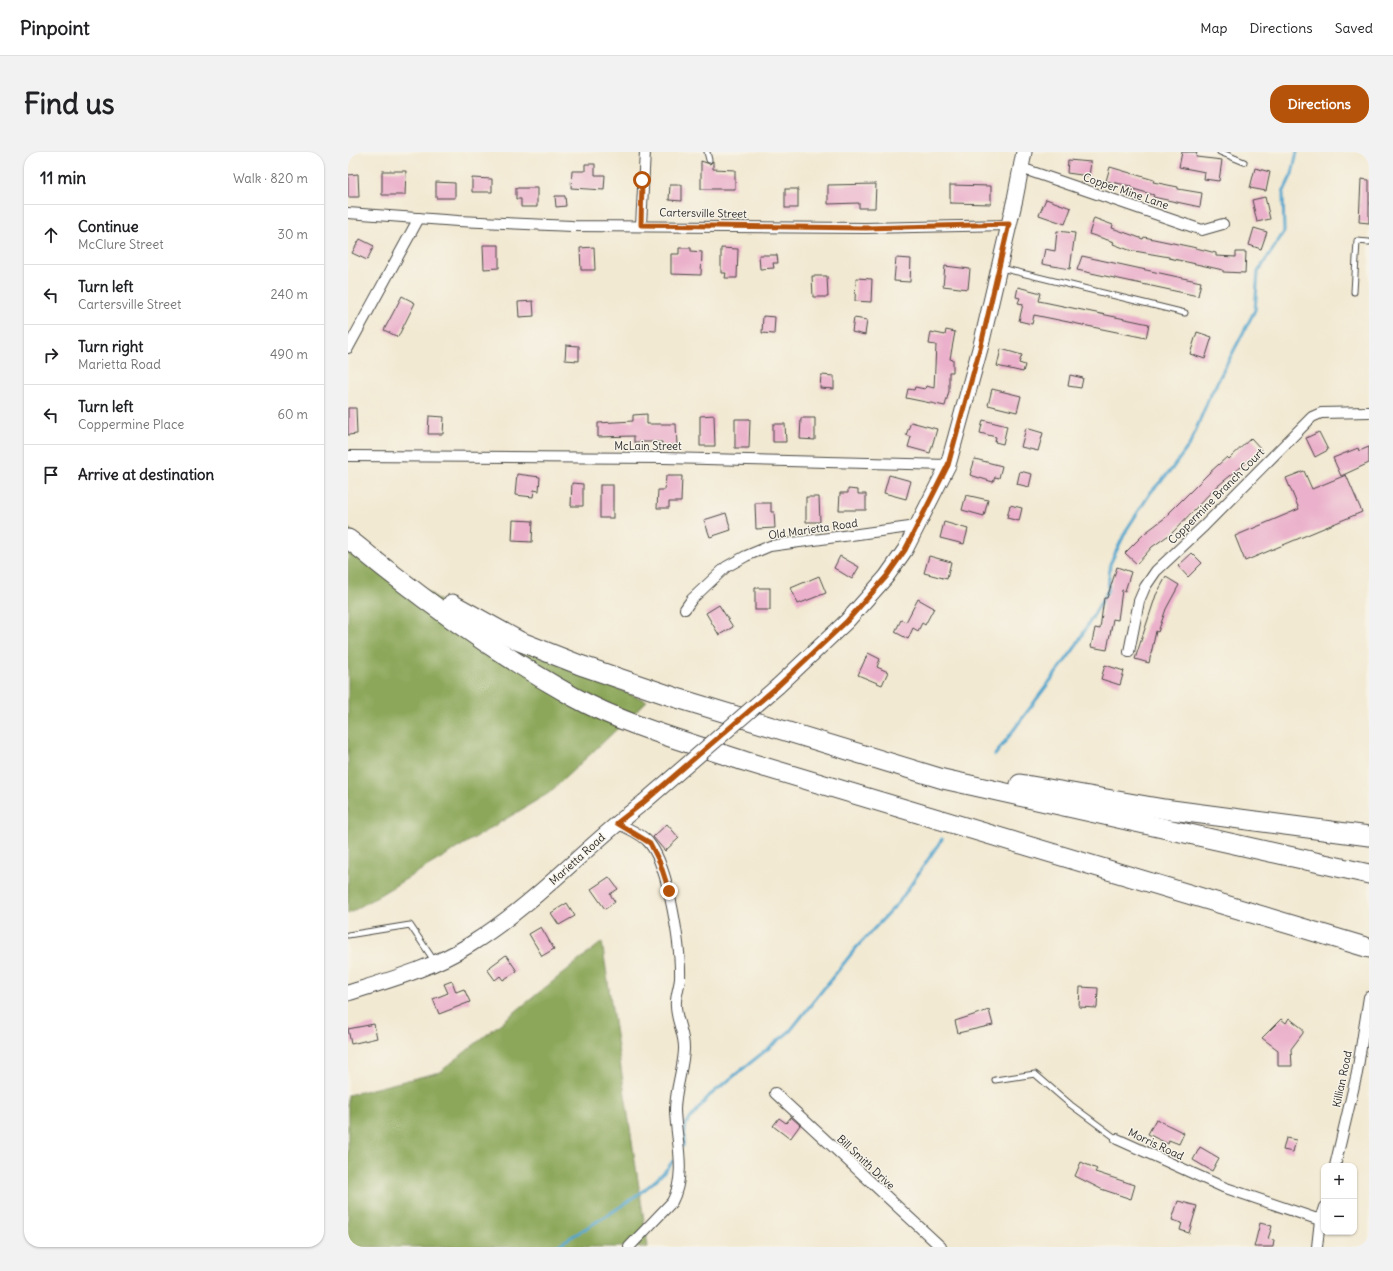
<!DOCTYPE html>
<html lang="en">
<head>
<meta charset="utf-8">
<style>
  body { margin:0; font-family:Delius,sans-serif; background:#f2f2f2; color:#202124 }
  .controls { position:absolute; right:12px; bottom:12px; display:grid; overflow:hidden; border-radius:8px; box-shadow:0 1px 3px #0004 }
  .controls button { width:36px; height:36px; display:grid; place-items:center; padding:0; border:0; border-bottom:1px solid #e0e0e0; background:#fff; color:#202124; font:20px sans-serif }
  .stop { position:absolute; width:12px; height:12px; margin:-9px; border:3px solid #b45309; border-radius:50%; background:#fff }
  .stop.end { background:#b45309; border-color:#fff; box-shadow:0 1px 4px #0008 }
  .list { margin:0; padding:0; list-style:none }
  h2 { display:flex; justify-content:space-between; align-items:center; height:52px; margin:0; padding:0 16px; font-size:17px }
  h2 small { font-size:13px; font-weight:400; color:#757577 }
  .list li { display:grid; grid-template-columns:26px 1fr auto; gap:12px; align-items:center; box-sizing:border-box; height:60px; padding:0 16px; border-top:1px solid #e0e0e0 }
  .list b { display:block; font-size:15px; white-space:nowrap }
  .list p { margin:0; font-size:13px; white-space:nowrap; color:#757577 }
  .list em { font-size:13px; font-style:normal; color:#757577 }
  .icon { flex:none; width:22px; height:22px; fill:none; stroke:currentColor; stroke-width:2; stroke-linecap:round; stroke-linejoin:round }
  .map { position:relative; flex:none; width:1021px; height:1095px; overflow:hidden; border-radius:16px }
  header { display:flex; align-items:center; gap:24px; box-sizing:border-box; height:56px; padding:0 20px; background:#fff; border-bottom:1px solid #e0e0e0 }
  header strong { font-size:19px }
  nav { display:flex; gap:22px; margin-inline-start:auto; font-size:14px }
  .intro { display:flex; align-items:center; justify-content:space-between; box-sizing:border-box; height:96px; padding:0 24px }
  h1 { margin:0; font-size:28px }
  .button { padding:10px 18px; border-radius:16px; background:#b45309; color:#fff; font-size:14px; font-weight:700 }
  main { display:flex; gap:24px; padding:0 24px }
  aside { flex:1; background:#fff; border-radius:16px; box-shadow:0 1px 3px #0004 }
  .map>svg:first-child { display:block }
  .forest { fill:#8ca75a; stroke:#5c6942 }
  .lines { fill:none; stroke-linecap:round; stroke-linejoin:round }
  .stream { stroke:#51a5cd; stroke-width:3 }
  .building { fill:#ebb0cb }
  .lane-casing { stroke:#494844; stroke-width:7 }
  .street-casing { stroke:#494844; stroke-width:12 }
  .secondary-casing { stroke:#494844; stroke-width:17 }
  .highway-casing { stroke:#494844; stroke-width:21 }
  .lane { stroke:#fff; stroke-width:5 }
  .street { stroke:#fff; stroke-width:10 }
  .secondary { stroke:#fff; stroke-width:15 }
  .highway { stroke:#fff; stroke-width:19 }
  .secondary-bridge-casing { stroke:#494844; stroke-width:17; stroke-linecap:butt }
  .secondary-bridge { stroke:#fff; stroke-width:15 }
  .route { stroke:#b45309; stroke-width:5 }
  .labels { text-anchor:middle; stroke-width:3; stroke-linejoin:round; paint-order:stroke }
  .street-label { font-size:11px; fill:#2b2b2b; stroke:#f7f3e8 }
</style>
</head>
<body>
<header>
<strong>Pinpoint</strong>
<nav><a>Map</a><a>Directions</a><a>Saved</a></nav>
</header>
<div class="intro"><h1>Find us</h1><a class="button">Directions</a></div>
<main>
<aside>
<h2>11 min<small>Walk · 820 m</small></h2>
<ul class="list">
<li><svg class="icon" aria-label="ahead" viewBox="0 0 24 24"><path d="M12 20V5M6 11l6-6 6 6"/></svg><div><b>Continue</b><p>McClure Street</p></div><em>30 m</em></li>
<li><svg class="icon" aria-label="left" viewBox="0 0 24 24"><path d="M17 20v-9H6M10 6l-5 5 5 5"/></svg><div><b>Turn left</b><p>Cartersville Street</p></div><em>240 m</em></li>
<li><svg class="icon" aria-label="right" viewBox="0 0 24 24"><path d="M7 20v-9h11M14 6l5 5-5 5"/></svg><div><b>Turn right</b><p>Marietta Road</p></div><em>490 m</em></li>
<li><svg class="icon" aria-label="left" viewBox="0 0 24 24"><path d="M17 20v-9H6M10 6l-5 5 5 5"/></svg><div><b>Turn left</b><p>Coppermine Place</p></div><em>60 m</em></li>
<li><svg class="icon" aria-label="arrive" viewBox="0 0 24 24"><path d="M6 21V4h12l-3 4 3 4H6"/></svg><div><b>Arrive at destination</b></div></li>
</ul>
</aside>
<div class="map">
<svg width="1021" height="1095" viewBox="0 0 1021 1095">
  <rect width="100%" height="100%" fill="#f7f3e8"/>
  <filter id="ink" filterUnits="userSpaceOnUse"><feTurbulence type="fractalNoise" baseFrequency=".025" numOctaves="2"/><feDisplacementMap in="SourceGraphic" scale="8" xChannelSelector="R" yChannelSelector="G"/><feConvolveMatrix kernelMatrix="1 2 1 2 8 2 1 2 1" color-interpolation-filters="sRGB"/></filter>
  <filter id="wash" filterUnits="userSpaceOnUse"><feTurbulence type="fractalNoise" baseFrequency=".012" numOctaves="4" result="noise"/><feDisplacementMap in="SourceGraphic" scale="16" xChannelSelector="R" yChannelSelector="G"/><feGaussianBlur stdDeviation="0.9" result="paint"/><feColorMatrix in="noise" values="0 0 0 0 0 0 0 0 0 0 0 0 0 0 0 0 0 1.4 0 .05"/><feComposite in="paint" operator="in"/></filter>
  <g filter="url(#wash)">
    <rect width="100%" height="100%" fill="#f2e9d2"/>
    <g class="forest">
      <path d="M0 376 112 465 211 512 299 549 201 641 0 762Z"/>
      <path d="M254 790 300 1095H0V943L92 920Z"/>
    </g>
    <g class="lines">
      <g class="stream">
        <path d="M647 603 726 497 760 438 762 412 779 377 803 340 823 318 842 292 861 246 907 158 910 120 936 80 935 41 944 22 949 0"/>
        <path d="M335 994 338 972 361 944 442 879 508 796 551 750 594 687"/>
        <path d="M207 1095C242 1073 302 1042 325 1009"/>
      </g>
    </g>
    <g id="blocks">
      <g class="building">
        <path d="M834 0H849L848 5 874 8 871 29 856 27 857 20 831 15Z"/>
        <path d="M720 8 743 10 741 24 719 21Z"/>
        <path d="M353 9 362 12 365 9V17L387 18V37H353Z"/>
        <path d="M237 12H247V23H257L256 38 223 36 224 19H237Z"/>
        <path d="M762 15 806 28 805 30 830 35V37L854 41 852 55 805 45 806 43 782 36 783 34 758 29Z"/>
        <path d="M907 16 922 20 918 39 902 36Z"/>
        <path d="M34 19H58L57 43H34Z"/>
        <path d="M10 22 11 45H0V23Z"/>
        <path d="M124 26 144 27V40H124Z"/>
        <path d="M1013 27 1021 28V71L1011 70Z"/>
        <path d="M88 30 107 31V46H88Z"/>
        <path d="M528 32 527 56H511V51L480 52V33Z"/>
        <path d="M322 33H334V49L321 48Z"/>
        <path d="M602 33 643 34V52L602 51Z"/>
        <path d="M168 36H189V55H173V47H168Z"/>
        <rect x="437" y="37" width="13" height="19"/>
        <path d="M207 44H217L218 54 208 55Z"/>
        <path d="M917 45 922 67 909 70 904 48Z"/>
        <path d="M698 47 723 56 717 72 691 63Z"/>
        <path d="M746 66 765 73 764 76 795 87 796 85 844 95 868 101V104L888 105V100H898L897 121 875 120V118L821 106V105L781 98 765 92 766 90 741 82Z"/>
        <path d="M906 76 919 80 913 97 901 93Z"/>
        <path d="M709 79 727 81 722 117 694 112 697 97 707 99Z"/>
        <path d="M12 87 26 94 19 108 4 101Z"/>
        <path d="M135 93H151V116L136 117Z"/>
        <path d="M246 95 247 118H233L232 96Z"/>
        <path d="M331 96H343V99L354 100 353 123 323 122V102H331Z"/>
        <path d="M373 96 390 97 389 126H377L378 121H373Z"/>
        <path d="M411 103H429L430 111H425L426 116 412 117Z"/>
        <path d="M734 104 853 130 850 144 729 118Z"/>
        <path d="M548 106 563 107 562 130 546 129Z"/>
        <path d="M597 114 622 117 620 137 595 134Z"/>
        <path d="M464 124H479L480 145H465Z"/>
        <path d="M508 126 524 127 523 150 507 149Z"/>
        <path d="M670 135 693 141 691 149 801 172 798 186 686 163 684 172 671 169 675 152 670 151 672 146 668 145Z"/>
        <path d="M54 144 67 151 50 185 36 178Z"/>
        <path d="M185 149 186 164 171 165 170 150Z"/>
        <path d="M415 164 427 165 426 182 414 181Z"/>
        <path d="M506 166 519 168 517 183 504 180Z"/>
        <path d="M598 178 607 180 602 207 605 208V220H601V239L597 254 558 246 560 237 566 238 567 235 577 237 578 234 586 236 588 193 581 192 583 180 597 183Z"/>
        <path d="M849 180 864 185 857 207 842 202Z"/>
        <path d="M218 193 231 194V209L217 208Z"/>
        <path d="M653 197 674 203 671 211 677 213 675 220 649 214Z"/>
        <path d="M473 223 486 224V237L472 236Z"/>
        <path d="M722 223 735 226 733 236 720 234Z"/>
        <path d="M644 237 673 244 669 260 640 253Z"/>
        <path d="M0 256H8L9 282 0 283Z"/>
        <path d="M299 262V272H328L329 293 314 294V290H286V284L250 285V271L285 269V263Z"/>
        <path d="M366 263 367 294H352V264Z"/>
        <path d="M81 264 96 265 95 282H80Z"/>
        <path d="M453 266H467V288L452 287Z"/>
        <path d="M387 267H402L401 296H387Z"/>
        <path d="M635 268 659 274 655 292 647 290 648 285 632 281Z"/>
        <path d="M563 270 589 277 582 301 560 295 563 285 558 283Z"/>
        <path d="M425 272H437L438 290H425Z"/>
        <path d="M678 276 695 281 690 299 673 295Z"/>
        <path d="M971 280 980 298 967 305 958 286Z"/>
        <path d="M903 286 914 298 866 337 825 380 804 395 789 412 777 401 797 381 822 362 821 361 861 321 879 305 881 307Z"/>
        <path d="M1021 295V311L993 324 985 306 1010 296 1011 299Z"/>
        <path d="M627 307 654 314 651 326 647 325 645 330 622 323Z"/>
        <path d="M672 319 684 322 681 335 669 332Z"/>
        <path d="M956 319 964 337 998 323 1014 360 897 409 887 384 951 357 938 326Z"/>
        <path d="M169 322 192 325 191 339 186 338 185 345 167 343Z"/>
        <path d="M541 323 563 329 558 347 536 341Z"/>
        <path d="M318 324H334L333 350H321V356H309L310 338H317Z"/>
        <path d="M224 331 235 332V354H223Z"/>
        <rect x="252" y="333" width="13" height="33"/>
        <path d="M500 337 510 338V342H518V358H491L492 341H500Z"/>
        <path d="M618 343 640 348 636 364 614 358Z"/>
        <path d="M458 345H471L472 370H458Z"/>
        <path d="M407 351H423V360H426L427 376 408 377Z"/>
        <path d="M662 353 674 356 671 369 659 366Z"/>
        <path d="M378 361 383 378 362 385 356 368Z"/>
        <path d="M165 368 185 369 184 390 164 389Z"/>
        <path d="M596 370 620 377 616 392 592 386Z"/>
        <path d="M844 401 854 411 840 425 830 414Z"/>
        <path d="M492 404 511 415 504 427 486 416Z"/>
        <path d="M581 404 603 410 599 427 576 421Z"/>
        <path d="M769 415 783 420 777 439 774 438 770 468 765 467 759 498 743 495 747 476 752 477 756 446H759Z"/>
        <path d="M471 424 478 441 450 452 443 436Z"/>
        <path d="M818 425 831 433 818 457 810 480 808 479 801 511 787 507 808 443Z"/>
        <rect x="407" y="436" width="15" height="22"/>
        <path d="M570 447 586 456 577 473 574 471 570 479 565 476 560 487 547 480 553 468 558 470Z"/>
        <path d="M371 453 385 475 371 483 358 461Z"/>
        <path d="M520 501 532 507 529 515 540 520 534 533 510 523Z"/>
        <path d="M757 513 776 519 772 533 753 527Z"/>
        <path d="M319 672 331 686 317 699 305 685Z"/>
        <path d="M261 725 270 737 262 742 267 750 257 757 243 737Z"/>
        <path d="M219 751 227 764 211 773 203 761Z"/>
        <path d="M193 775 206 797 194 804 181 782Z"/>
        <path d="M158 803 169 819 155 828 152 824 147 828 139 817Z"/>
        <path d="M104 829 108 840 116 837 122 850 91 862 85 847 100 841 96 832Z"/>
        <path d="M732 835 750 836 749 856 731 855Z"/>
        <path d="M641 858 645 873 610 881 607 869Z"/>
        <path d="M941 866 955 877V881L943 897 944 914H930V898L914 886 933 867 938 871Z"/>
        <path d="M26 872 29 886 3 892 0 877Z"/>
        <path d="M443 965 452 973 442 987 425 974 431 966 438 971Z"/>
        <path d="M808 967 836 981 831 992 821 988 820 992 800 982Z"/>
        <path d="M938 986 948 988 945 1000 935 998Z"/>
        <path d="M852 995 871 1006 864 1019 845 1008Z"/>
        <path d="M733 1010 749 1017 747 1020 787 1033 783 1047 753 1037 727 1024Z"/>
        <path d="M830 1049 849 1054 841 1081 832 1078 834 1071 824 1068Z"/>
        <path d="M912 1071 924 1074 920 1087 926 1088 925 1095H906Z"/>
      </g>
    </g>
  </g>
  <g filter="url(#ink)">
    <use href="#blocks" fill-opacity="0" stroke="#494844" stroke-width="1"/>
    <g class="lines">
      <g class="lane-casing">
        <g id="lane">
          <path d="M359 0 361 8"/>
          <path d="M872 0 896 10"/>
          <path d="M653 116 837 161"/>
          <path d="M1006 140 1009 89 1021 90"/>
          <path d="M0 783 62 773 87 810"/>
          <path d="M647 928 687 922 723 953 769 987"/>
        </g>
      </g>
      <g class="street-casing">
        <g id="street">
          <path d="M673 16 854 78 875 72"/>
          <path d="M0 61 110 69 224 74 518 76 661 73"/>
          <path d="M293 73 297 0"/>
          <path d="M0 196 71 66"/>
          <path d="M0 304 316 306 600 313"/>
          <path d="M337 457 344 447 378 415 398 404 422 394 569 374"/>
          <path d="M781 500 791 449 797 435 808 419 856 374 964 265 973 261 1021 260"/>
          <path d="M269 671C280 677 295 682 302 692 321 716 333 796 332 827 331 836 327 845 328 854 328 869 337 882 336 898 335 918 327 938 327 958 328 989 339 1021 324 1050L281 1095"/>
          <path d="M427 941 593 1095"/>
          <path d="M769 987 875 1035 972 1068"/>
          <path d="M987 1014 1009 921 1021 845"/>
          <path d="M969 1095 972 1068 976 1055"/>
        </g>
      </g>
      <g class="secondary-casing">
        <g id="secondary">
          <path d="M430 534 499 469 538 425 557 398 600 313 633 193 667 47 676 0"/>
          <path d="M0 841C42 828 85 816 123 792 187 752 237 695 296 650"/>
        </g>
      </g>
      <g class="highway-casing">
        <g id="highway">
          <path d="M0 387C15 398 28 410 43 421 100 466 162 509 226 545 279 574 339 590 396 609L1021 796"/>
          <path d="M104 452 171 489 232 513 329 546 595 627 1021 722"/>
          <path d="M672 632 816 657 1021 684"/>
        </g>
      </g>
      <use href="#lane" class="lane"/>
      <use href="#street" class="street"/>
      <use href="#secondary" class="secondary"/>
      <use href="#highway" class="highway"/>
      <g class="secondary-bridge-casing">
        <path id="secondary-bridge" d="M296 650 430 534"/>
      </g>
      <use href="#secondary-bridge" class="secondary-bridge"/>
    </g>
  </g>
  <g class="lines" filter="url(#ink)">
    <path class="route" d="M294 28 293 73 518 76 661 72 633 193 600 313 557 398 538 425 499 469 430 534 296 650 269 671 302 691 312 711 321 739"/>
  </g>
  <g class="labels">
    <g class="street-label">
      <text transform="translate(778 39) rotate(19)" y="4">Copper Mine Lane</text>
      <text transform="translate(355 61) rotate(1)" y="4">Cartersville Street</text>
      <text x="300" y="298">McLain Street</text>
      <text transform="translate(868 344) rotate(-45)" y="4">Coppermine Branch Court</text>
      <text transform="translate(465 377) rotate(-8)" y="4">Old Marietta Road</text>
      <text transform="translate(229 707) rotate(-42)" y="4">Marietta Road</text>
      <text transform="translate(994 927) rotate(-78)" y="4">Killian Road</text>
      <text transform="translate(808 992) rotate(25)" y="4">Morris Road</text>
      <text transform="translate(518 1010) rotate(43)" y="4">Bill Smith Drive</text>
    </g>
  </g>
</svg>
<div class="controls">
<button>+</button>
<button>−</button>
</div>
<div class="stop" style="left:294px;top:28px"></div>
<div class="stop end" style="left:321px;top:739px"></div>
</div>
</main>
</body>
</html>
